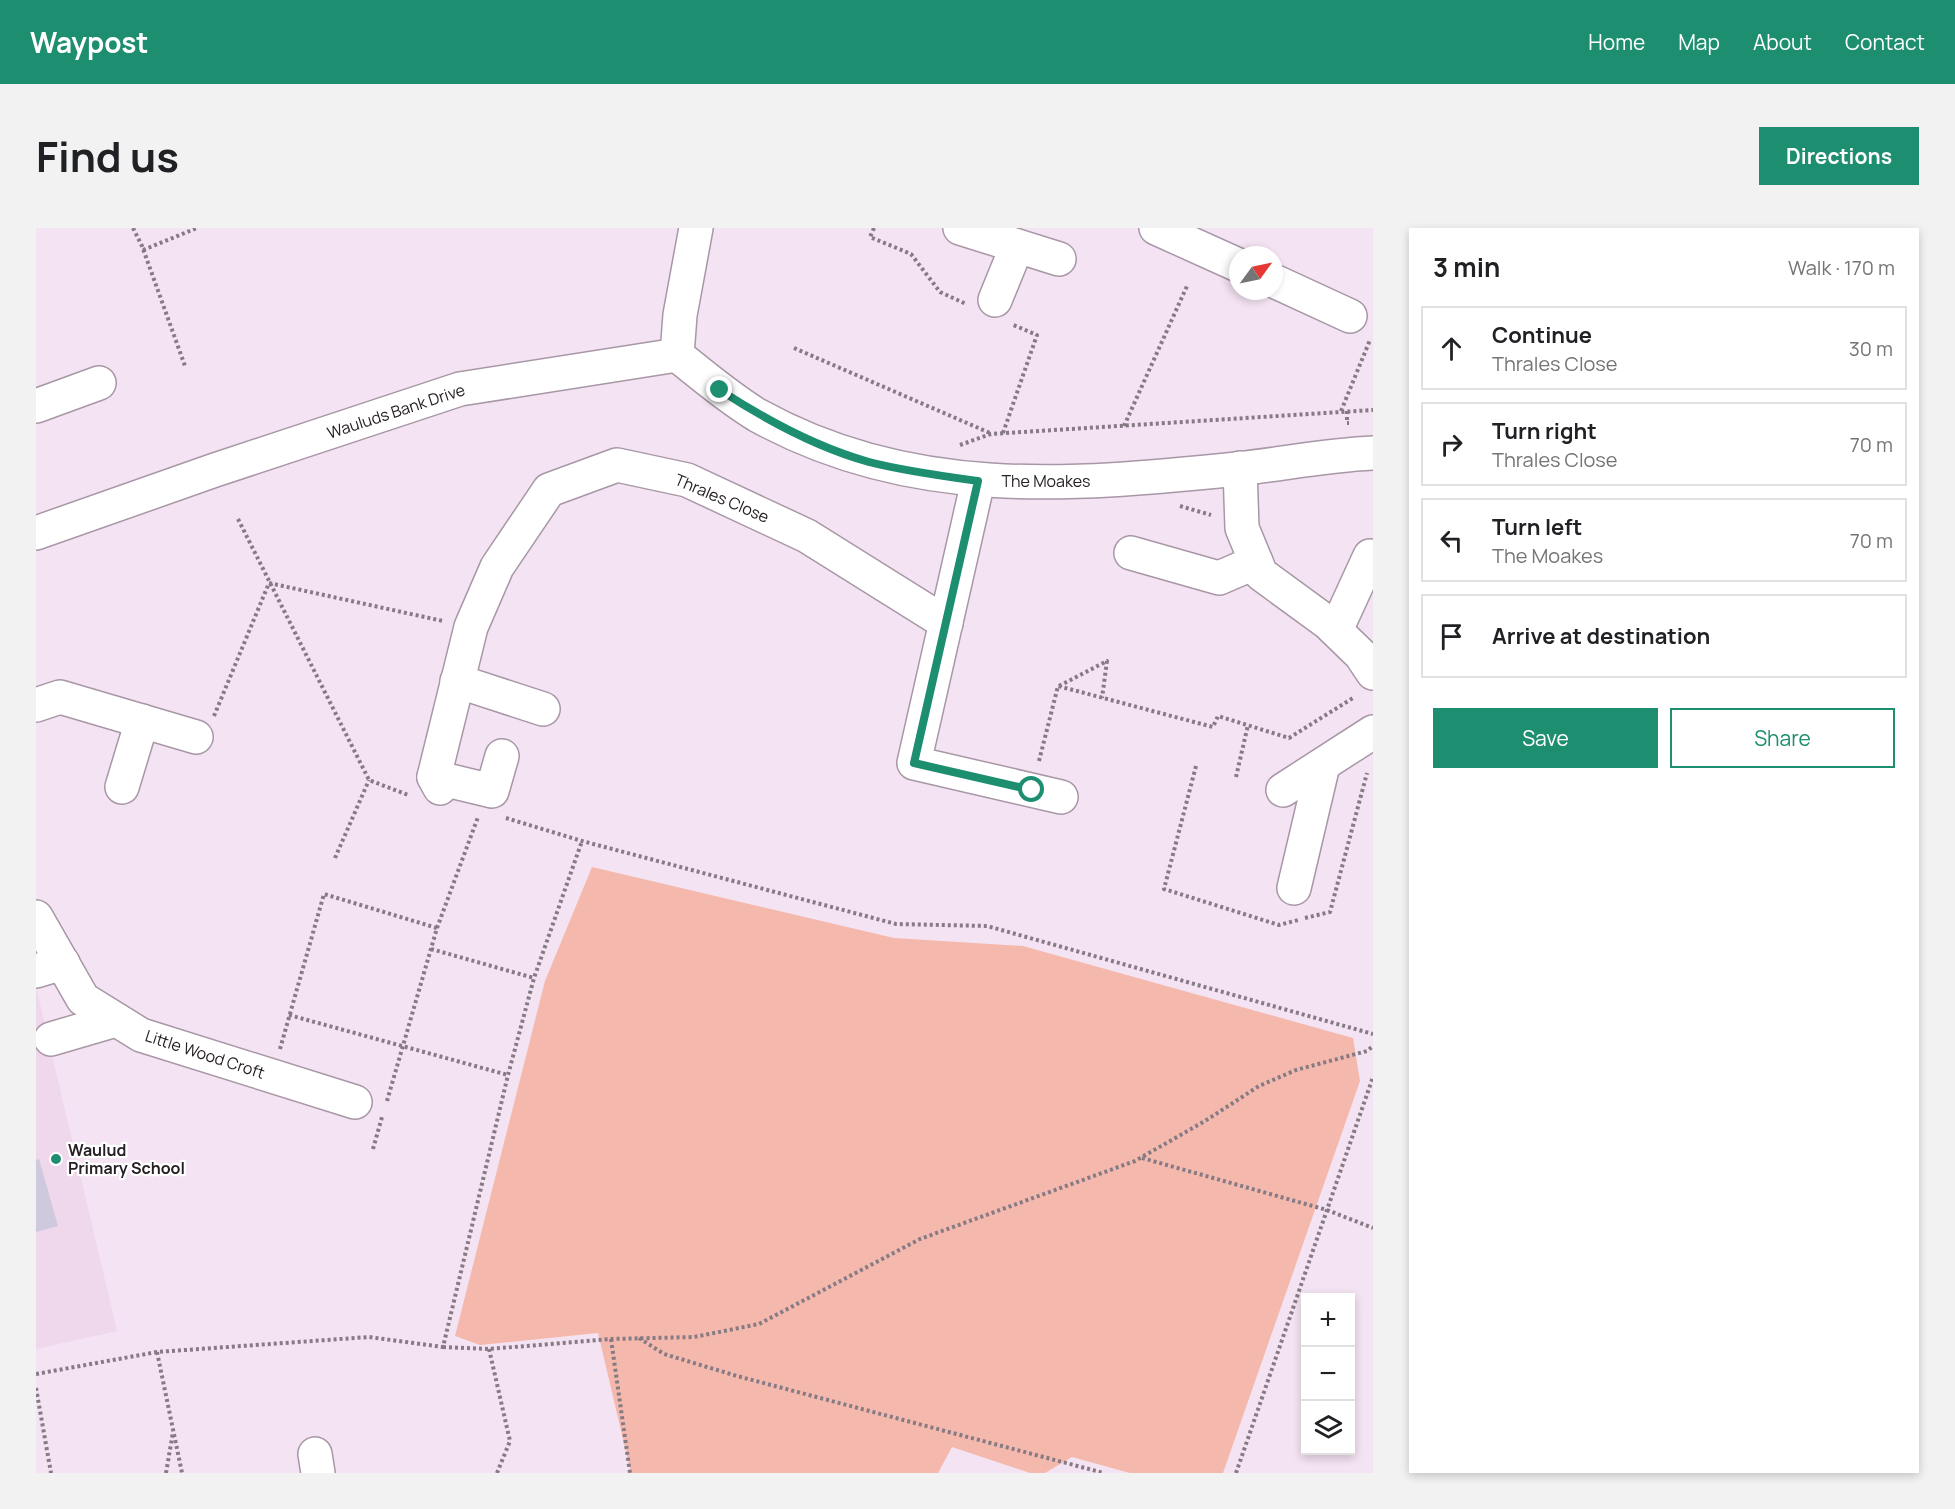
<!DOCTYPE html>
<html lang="en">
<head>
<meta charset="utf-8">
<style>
  body { margin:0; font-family:Manrope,sans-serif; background:#f2f2f2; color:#202124 }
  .controls { position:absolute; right:18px; bottom:18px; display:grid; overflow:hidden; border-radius:0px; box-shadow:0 3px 9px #0003 }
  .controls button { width:54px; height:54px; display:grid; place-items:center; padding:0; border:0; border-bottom:2px solid #e0e0e0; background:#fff; color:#202124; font:30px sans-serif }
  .compass { position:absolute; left:1193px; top:18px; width:54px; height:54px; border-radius:50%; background:#fff; box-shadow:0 3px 9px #0003; rotate:57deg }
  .stop { position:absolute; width:18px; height:18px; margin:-14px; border:4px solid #1d8e6f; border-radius:50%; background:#fff }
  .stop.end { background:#1d8e6f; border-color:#fff; box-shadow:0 2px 6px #0008 }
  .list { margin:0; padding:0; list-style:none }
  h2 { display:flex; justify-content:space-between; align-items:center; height:78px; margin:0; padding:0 24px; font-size:26px }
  h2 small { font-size:20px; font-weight:400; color:#757577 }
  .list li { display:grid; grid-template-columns:39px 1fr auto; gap:18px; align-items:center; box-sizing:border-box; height:84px; margin:0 12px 12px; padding:0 12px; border:2px solid #e0e0e0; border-radius:0px }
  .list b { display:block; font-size:22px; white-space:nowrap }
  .list p { margin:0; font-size:20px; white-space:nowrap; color:#757577 }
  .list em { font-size:20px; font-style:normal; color:#757577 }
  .actions { display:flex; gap:12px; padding:18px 24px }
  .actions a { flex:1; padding:14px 0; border:2px solid #1d8e6f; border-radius:0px; text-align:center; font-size:21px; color:#1d8e6f }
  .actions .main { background:#1d8e6f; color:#fff }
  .icon { flex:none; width:33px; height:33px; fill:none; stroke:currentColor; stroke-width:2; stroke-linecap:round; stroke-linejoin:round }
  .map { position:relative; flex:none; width:1337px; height:1245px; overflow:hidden; border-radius:0px }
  header { display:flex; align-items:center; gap:36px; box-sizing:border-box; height:84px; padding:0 30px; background:#1d8e6f; color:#fff }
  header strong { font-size:28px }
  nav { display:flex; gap:33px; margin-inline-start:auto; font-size:21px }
  .intro { display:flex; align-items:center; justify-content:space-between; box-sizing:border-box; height:144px; padding:0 36px }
  h1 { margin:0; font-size:42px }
  .button { padding:15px 27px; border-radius:0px; background:#1d8e6f; color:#fff; font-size:21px; font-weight:700 }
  main { display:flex; gap:36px; padding:0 36px }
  aside { flex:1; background:#fff; border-radius:0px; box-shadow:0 3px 9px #0003 }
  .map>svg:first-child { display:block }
  .built { fill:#efd7ec }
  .green { fill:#f4b9ac }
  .building { fill:#cec9dd }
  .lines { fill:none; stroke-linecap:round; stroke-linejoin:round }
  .minor-casing { stroke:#a897a6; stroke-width:36 }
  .path { stroke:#867b85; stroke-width:4; stroke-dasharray:3 3; stroke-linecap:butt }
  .minor { stroke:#fff; stroke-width:33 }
  .route { stroke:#1d8e6f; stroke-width:8 }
  .poi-dot { fill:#1d8e6f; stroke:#fff; stroke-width:2 }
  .labels { text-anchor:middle; stroke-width:4.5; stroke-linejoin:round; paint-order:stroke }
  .street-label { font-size:16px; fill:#262025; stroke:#fff }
  .poi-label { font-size:16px; font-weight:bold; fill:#262025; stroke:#fff; text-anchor:start }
</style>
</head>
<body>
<header>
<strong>Waypost</strong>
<nav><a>Home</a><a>Map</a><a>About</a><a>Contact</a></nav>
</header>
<div class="intro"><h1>Find us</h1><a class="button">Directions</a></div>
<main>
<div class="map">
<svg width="1337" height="1245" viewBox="0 0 1337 1245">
  <rect width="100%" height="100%" fill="#f4e3f2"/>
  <path class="built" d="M0 759 81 1103 0 1121Z"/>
  <path class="green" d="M556 639 858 710 987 718 1317 810 1324 853 1187 1245H1094L1036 1229 1009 1245H994L916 1219 902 1245H595L562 1105 444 1117 419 1108 509 753Z"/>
  <path class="building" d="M3 931 22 998 0 1004V932Z"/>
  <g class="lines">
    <g class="minor-casing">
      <g id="minor">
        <path d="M924 0 1023 31"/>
        <path d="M1120 0 1202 37"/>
        <path d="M1238 53 1314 88"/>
        <path d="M959 72 981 18"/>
        <path d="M641 127C667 148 693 170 721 187 874 272 1034 258 1201 241 1247 236 1291 227 1337 225"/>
        <path d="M641 127 644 87 660 0"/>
        <path d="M0 178 63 155"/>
        <path d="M1204 240 1206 300 1225 346 1292 395 1325 427 1337 445"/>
        <path d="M942 253 878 535 1025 569"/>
        <path d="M0 305 179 242 424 161 641 127"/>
        <path d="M1095 325 1183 350 1220 334"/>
        <path d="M1300 402 1334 328"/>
        <path d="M421 453 507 481"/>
        <path d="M0 477 24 469 160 509"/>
        <path d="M398 549 456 563 466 528"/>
        <path d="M86 559 106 493"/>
        <path d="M404 560 398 549 435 399 461 339 513 262 581 237 651 252 771 308 910 395"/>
        <path d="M1247 562 1337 504"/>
        <path d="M1258 660 1287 537"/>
        <path d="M0 689 47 771 105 807 319 874"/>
        <path d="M0 743 27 735"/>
        <path d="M15 811 80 792"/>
        <path d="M279 1226 282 1245"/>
      </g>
    </g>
    <g class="path">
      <path d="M97 0 106 18 149 138"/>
      <path d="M838 0 834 9 875 26 904 64 930 76"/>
      <path d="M107 22 161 0"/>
      <path d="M758 120 954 205"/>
      <path d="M1305 183 1334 112"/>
      <path d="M1311 183V195H1313"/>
      <path d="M1088 198 1151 58"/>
      <path d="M967 205 1001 107 975 96"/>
      <path d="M924 217 955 206 1337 182"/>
      <path d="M1144 278 1175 287"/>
      <path d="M202 291 333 552 372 567"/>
      <path d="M1023 458 1071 433 1066 470"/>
      <path d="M178 488 233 355 407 393"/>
      <path d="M1003 533 1022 458 1177 499 1182 488 1253 510 1317 470"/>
      <path d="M1160 538 1128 661 1243 697 1262 692"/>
      <path d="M1200 549 1212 497"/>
      <path d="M470 590 546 613 860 696 951 698 1337 806"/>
      <path d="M299 630 333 552"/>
      <path d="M1269 690 1294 684 1331 545"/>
      <path d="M395 721 498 750"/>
      <path d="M253 787 472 847"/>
      <path d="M244 821 288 666 401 700"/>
      <path d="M351 873 401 700 442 589"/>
      <path d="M337 921 346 889"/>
      <path d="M1106 930 1291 982 1337 1000"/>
      <path d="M603 1110 628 1126 701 1148 1068 1245"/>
      <path d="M575 1111 594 1245"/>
      <path d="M407 1119 453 1121 575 1111 658 1109 723 1096 884 1011 1099 933 1169 893 1223 858 1260 842 1331 823 1337 818"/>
      <path d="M453 1121 474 1213 461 1245"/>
      <path d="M121 1124 146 1245"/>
      <path d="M0 1146 121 1124 333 1109 407 1119 472 847 498 750 546 613"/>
      <path d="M0 1160 15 1245"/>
      <path d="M130 1245 137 1204"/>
      <path d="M1200 1245 1337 849"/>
    </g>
    <use href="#minor" class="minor"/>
  </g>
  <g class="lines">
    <path class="route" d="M684 162C730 192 779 219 833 234 868 243 906 248 942 253L878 535 996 562"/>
  </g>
  <circle class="poi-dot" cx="20" cy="931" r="6"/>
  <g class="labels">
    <g class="street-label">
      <text transform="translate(360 183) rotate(-18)" y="6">Wauluds Bank Drive</text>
      <text x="1010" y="259">The Moakes</text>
      <text transform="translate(686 270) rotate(23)" y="6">Thrales Close</text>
      <text transform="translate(169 826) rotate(18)" y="6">Little Wood Croft</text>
    </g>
    <g class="poi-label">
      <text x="32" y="928">Waulud<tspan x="32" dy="18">Primary School</tspan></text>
    </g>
  </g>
</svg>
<div class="controls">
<button>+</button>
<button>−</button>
<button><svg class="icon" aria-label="layers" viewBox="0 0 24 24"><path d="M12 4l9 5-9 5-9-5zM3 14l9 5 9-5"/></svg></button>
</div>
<svg class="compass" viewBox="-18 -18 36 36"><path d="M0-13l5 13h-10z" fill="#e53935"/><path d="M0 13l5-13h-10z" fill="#757577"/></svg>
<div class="stop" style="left:996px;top:562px"></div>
<div class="stop end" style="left:684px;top:162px"></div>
</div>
<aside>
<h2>3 min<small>Walk · 170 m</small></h2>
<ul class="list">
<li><svg class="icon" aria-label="ahead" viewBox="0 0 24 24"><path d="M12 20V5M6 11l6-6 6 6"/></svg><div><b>Continue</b><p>Thrales Close</p></div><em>30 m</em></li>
<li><svg class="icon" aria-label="right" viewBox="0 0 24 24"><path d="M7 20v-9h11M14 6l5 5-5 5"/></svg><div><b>Turn right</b><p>Thrales Close</p></div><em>70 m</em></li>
<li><svg class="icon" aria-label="left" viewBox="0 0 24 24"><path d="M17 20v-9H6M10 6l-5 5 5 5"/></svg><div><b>Turn left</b><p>The Moakes</p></div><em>70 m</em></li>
<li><svg class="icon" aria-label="arrive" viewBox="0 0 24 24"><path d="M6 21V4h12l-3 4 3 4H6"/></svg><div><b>Arrive at destination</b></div></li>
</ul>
<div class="actions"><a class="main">Save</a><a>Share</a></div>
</aside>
</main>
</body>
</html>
